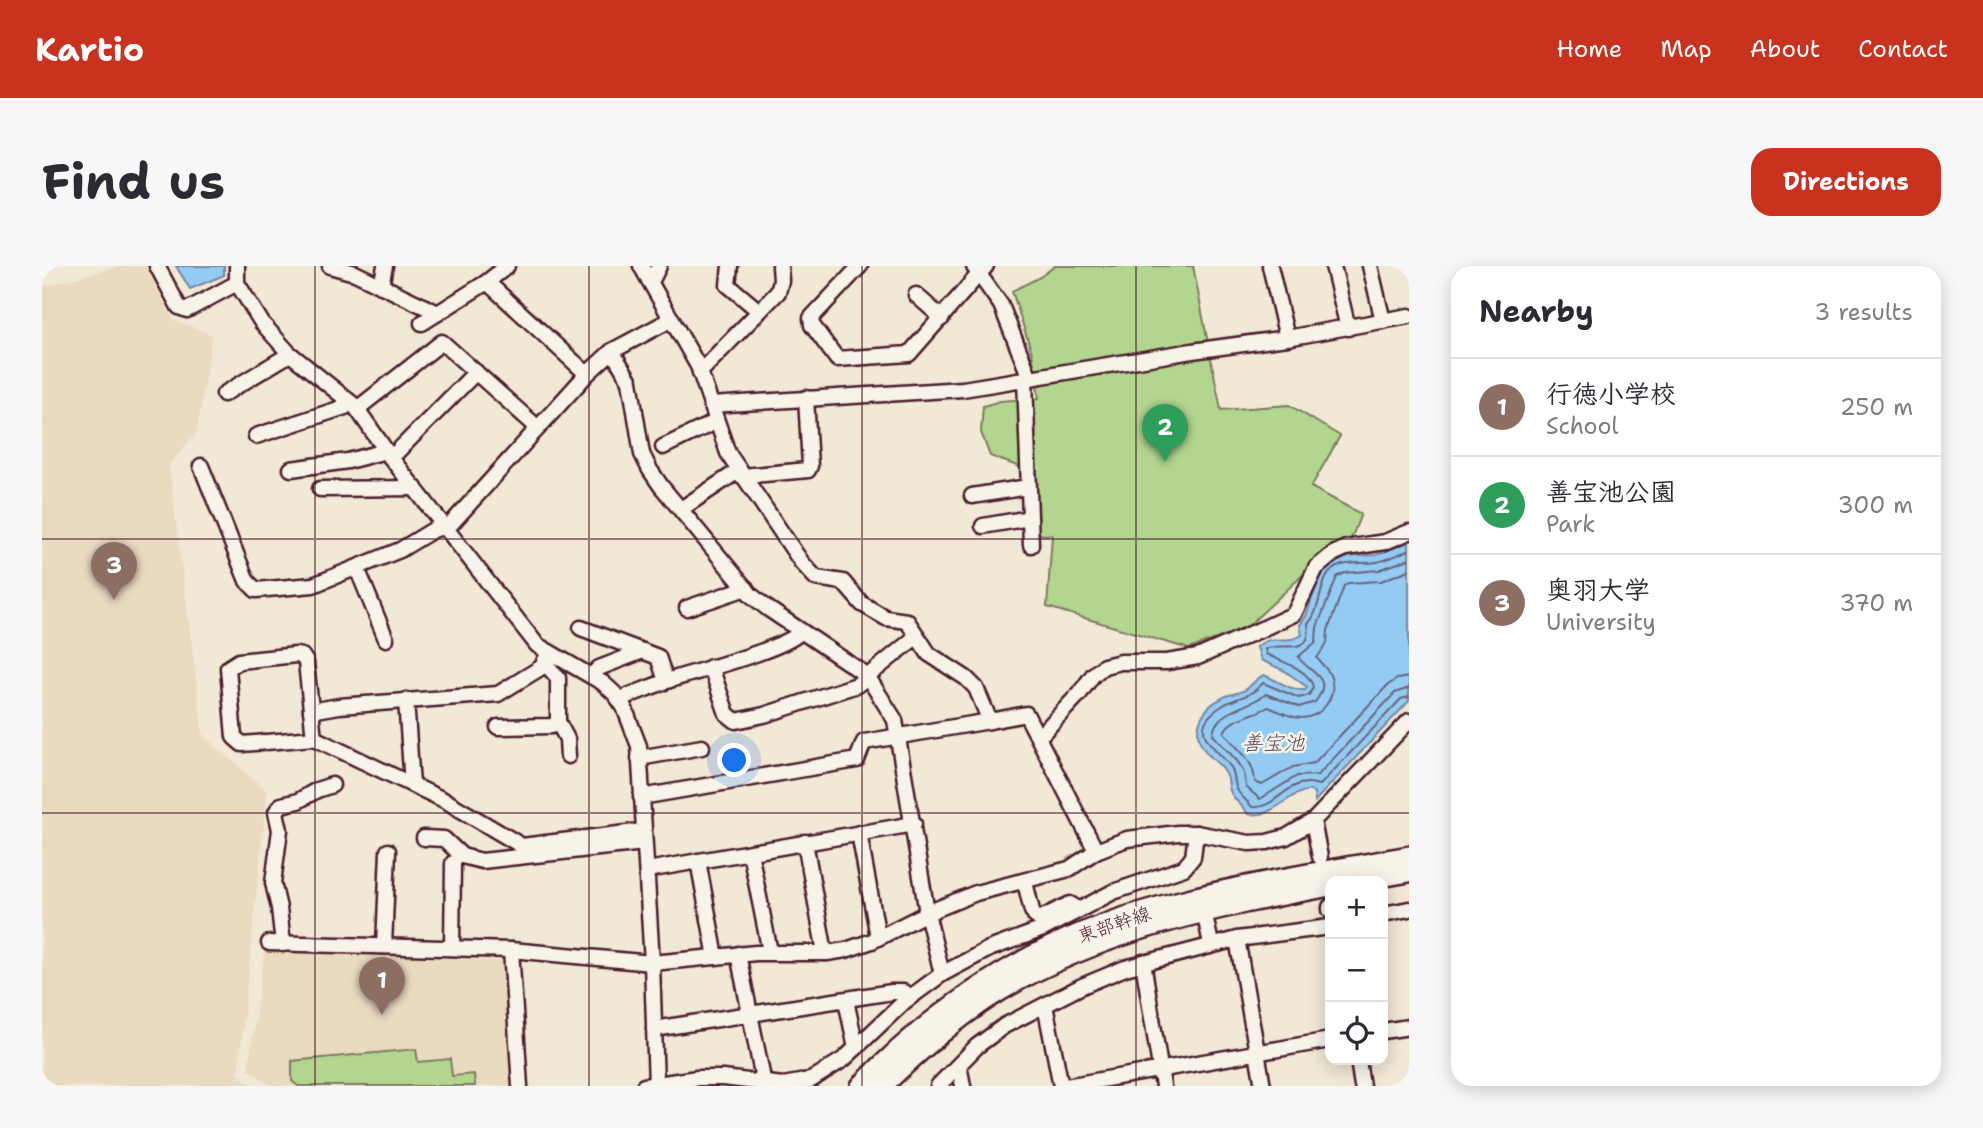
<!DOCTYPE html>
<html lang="en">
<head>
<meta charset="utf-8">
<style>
  body { margin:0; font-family:"Shantell Sans","Klee One",sans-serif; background:#f7f7f7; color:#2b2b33 }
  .controls { position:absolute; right:21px; bottom:21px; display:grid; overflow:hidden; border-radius:14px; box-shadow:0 4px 18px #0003 }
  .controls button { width:63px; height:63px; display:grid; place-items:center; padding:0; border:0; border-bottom:2px solid #e1e1e2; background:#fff; color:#2b2b33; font:35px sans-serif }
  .you { position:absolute; left:693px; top:495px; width:24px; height:24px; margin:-18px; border:5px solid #fff; border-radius:50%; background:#1a73e8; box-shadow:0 0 0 10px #1a73e833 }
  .badge { display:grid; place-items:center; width:46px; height:46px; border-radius:50%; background:#c8321e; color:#fff; font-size:23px; font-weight:700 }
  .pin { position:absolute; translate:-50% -58px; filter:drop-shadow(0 2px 4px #0008) }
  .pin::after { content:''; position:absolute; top:37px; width:24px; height:21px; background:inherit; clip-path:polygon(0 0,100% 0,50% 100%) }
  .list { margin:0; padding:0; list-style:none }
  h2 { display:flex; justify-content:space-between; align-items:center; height:91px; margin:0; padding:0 28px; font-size:30px }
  h2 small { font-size:23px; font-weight:400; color:#7c7c81 }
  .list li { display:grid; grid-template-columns:46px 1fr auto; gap:21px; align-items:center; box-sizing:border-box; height:98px; padding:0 28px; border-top:2px solid #e1e1e2 }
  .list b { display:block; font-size:26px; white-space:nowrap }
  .list p { margin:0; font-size:23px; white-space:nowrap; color:#7c7c81 }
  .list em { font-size:23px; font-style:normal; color:#7c7c81 }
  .icon { flex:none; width:38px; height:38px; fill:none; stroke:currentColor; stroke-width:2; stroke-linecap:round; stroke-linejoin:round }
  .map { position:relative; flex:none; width:1367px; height:820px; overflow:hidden; border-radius:21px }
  header { display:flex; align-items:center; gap:42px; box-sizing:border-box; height:98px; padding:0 35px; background:#c8321e; color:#fff }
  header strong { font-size:33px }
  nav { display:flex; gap:38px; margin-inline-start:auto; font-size:24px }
  .intro { display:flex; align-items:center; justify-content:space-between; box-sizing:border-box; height:168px; padding:0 42px }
  h1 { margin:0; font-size:49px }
  .button { padding:18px 32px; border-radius:21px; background:#c8321e; color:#fff; font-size:24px; font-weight:700 }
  main { display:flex; gap:42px; padding:0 42px }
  aside { flex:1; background:#fff; border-radius:21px; box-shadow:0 4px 18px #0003 }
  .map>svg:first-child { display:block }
  .built { fill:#eadac0 }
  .green { fill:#b2d590; stroke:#7e7a5e; stroke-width:2 }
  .water { fill:#94cbf3; stroke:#7686a3; stroke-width:2 }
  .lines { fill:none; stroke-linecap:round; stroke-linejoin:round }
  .shore { stroke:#68647b; stroke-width:2 }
  .minor-casing { stroke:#4a1f2b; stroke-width:19 }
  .secondary-casing { stroke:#4a1f2b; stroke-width:24 }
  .minor { stroke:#f7f3e8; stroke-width:14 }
  .secondary { stroke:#f7f3e8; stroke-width:19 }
  .grid { fill:none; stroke:#4a1f2b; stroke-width:2; stroke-opacity:0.55 }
  .labels { text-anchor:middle; stroke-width:5; stroke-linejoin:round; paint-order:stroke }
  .street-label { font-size:19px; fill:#4a1f2b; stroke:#f7f3e8 }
  .water-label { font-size:21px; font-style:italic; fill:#5c4a5d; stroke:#f7f3e8 }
</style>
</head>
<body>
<header>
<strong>Kartio</strong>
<nav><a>Home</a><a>Map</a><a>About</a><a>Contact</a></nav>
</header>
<div class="intro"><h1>Find us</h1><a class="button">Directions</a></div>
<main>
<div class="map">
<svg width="1367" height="820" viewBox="0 0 1367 820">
  <rect width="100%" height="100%" fill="#f1e8d6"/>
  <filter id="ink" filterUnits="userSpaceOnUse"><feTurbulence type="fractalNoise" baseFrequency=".0143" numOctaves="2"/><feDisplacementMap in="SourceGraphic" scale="14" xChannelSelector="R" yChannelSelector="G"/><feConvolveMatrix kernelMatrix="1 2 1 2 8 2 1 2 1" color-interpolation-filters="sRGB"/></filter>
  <g filter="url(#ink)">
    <g class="built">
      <path d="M78 0H103L132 54 170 69 155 166 127 199 161 469 225 525 196 808 211 820H0V21Z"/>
      <path d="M223 683 463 696 472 820H230L206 803Z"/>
    </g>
    <g class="green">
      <path d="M1013 0H1151L1179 144 1247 139 1298 170 1269 221 1319 248 1307 278 1277 294 1204 362 1147 383 1005 341 1010 269 989 268 978 201 948 190 939 166 941 140 958 135 997 132 990 87 970 25 998 11Z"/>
      <path d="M374 783 376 796 408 793 410 810 432 808 433 820H256L250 815V795Z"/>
    </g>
    <g class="water">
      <path d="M134 0H182V9L148 23Z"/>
      <path d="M1367 276V435L1273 535 1272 527 1268 524C1244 527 1232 553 1206 548 1201 540 1193 535 1189 527 1185 519 1188 513 1183 506 1178 498 1170 493 1164 486 1148 466 1158 443 1180 432 1186 428 1194 428 1201 425 1210 421 1213 412 1222 409 1235 414 1248 425 1263 424L1265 421 1243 405 1219 394 1215 381C1228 367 1246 379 1260 369L1258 359 1264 350 1278 309 1286 298 1300 291 1334 289Z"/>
    </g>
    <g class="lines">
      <g class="shore">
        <path d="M1367 284C1357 288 1346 294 1335 296 1318 299 1294 292 1284 312 1277 327 1277 346 1266 358 1271 392 1241 375 1223 383L1224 388C1240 396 1267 403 1271 421L1267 429 1257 432 1221 417C1207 433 1195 430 1180 440 1142 464 1173 480 1188 500 1194 508 1191 517 1196 525 1199 531 1206 535 1210 541 1232 544 1245 515 1267 517 1271 517 1274 519 1278 519L1359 433 1367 431"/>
        <path d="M1367 293 1337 304 1303 307 1295 311 1275 361 1274 376 1256 391C1267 407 1293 411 1273 436L1257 441 1224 428C1207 442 1172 444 1171 469L1196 496 1202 507 1204 521 1218 533 1255 510 1276 509 1353 427 1367 422"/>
        <path d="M1367 304 1339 315 1306 317 1302 320 1286 364 1285 377 1275 392C1279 398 1285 402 1288 409 1297 430 1279 453 1258 452 1247 451 1235 444 1226 441 1212 450 1189 451 1182 466 1196 486 1211 490 1213 516L1220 519 1251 501 1272 497 1346 419 1355 413 1367 411"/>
      </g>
      <g class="minor-casing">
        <g id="minor">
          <path d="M115 0 137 41 145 44 195 17"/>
          <path d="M195 0V17L220 57 247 87 313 140 349 192 495 379 561 417 573 428 582 441 597 480 610 697 614 820"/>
          <path d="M288 0 313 7 396 47"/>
          <path d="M599 0 656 100 686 187 760 297 774 312 801 316 820 338 844 352 865 355 887 388 924 412 934 422 948 455 984 448 1054 585"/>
          <path d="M688 0 686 19 717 45"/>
          <path d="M818 0 769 52 770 59 795 93 867 88 944 0"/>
          <path d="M1228 0 1245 72"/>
          <path d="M1291 0 1306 62"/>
          <path d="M1328 0 1341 55"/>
          <path d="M932 1 959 39 988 112"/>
          <path d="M607 14 611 12 617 0"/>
          <path d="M445 16 545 108"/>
          <path d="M339 20 343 0"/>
          <path d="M874 29 900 52"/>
          <path d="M380 57 445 16 465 0"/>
          <path d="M570 85 588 115 600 188 608 204 619 220 709 329 725 342 817 404 829 416 853 454 885 647 900 708"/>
          <path d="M658 106 736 26 739 15 738 0"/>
          <path d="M983 113 989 279"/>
          <path d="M182 128 248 88"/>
          <path d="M669 139 921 123 1150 85 1245 72 1367 50"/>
          <path d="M315 143 400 76 496 162"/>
          <path d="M214 170 303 141 308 137"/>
          <path d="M621 181 673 156"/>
          <path d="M349 192 434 106"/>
          <path d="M159 200 205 315 214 324 271 319 358 284 391 264 409 258 545 108 570 85 630 53"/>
          <path d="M249 203 306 195 344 185"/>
          <path d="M700 210 766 204 768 200 764 132"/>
          <path d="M278 223 373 222"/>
          <path d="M930 230 986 221"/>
          <path d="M639 243 696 205"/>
          <path d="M941 260 988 252"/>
          <path d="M315 302 344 373"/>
          <path d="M645 342 704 322"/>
          <path d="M539 362 616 391 624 415"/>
          <path d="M669 401 685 448 694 455 722 449 815 419 875 370"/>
          <path d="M549 410 557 402 601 385"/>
          <path d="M577 433C594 427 611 420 628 414 652 406 748 382 759 365"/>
          <path d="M364 434 370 519"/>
          <path d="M269 445 297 440 456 428 500 401 507 386"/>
          <path d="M516 456 525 473 526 490"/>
          <path d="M456 461 510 460 516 456V412L502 396"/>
          <path d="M997 471 1038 427 1051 409 1062 400 1079 396H1125L1156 391 1222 362 1252 348 1274 302 1291 288 1304 282 1343 276 1367 266"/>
          <path d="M272 472 264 396 260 390 254 389 197 395 186 402 192 471 200 478 272 472 404 535 480 580 601 565"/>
          <path d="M597 492 660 481"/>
          <path d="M599 531 815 494 822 476 948 455"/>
          <path d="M1271 555 1278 591"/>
          <path d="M817 567 836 671"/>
          <path d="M382 572 402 573 420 590 440 595 602 577"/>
          <path d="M763 576 783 687"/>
          <path d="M708 586 728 686"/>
          <path d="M656 595 674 691"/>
          <path d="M605 604 872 558"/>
          <path d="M983 616 990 645"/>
          <path d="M1288 641V644"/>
          <path d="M1162 645 1169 678"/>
          <path d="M1341 648 1367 643"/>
          <path d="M993 650 997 653 1028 638 1036 643"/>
          <path d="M1195 673 1221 820"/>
          <path d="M227 677 469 684 610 697 714 687H785L804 684 830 675 885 647 934 627 1027 603 1054 585 1085 573 1136 567H1154L1207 577 1225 576 1244 571 1271 555 1367 455"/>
          <path d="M241 678 237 642 231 617 238 564 234 546 239 539 256 535 275 524 290 519"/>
          <path d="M342 680 346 585"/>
          <path d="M410 682 411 597"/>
          <path d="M469 684 478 820"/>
          <path d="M696 688 722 818"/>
          <path d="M1101 696 1121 820"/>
          <path d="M804 734 814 782"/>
          <path d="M1003 739 1019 820"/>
          <path d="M612 763 850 726H861L869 730"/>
          <path d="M1341 765 1367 761"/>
          <path d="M1316 794 1320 820"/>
          <path d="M917 799 921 820"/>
          <path d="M602 820 655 812H681L741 819 769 814 802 793 863 735 900 708 947 683 1001 663 1071 626 1142 602 1151 591 1154 567"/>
          <path d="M896 820 935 780 962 760 1040 720 1083 702 1195 673 1288 661"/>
          <path d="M1024 820 1288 774"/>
        </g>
      </g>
      <g class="secondary-casing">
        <g id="secondary">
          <path d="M1316 615 1367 606"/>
          <path d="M819 820C870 767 927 723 992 689 1105 630 1243 613 1367 590"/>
          <path d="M840 820C876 786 914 752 956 726 1058 664 1173 642 1288 620"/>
        </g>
      </g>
      <use href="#minor" class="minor"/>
      <use href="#secondary" class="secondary"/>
    </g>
  </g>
  <path class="grid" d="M273 0V820M547 0V820M820 0V820M1094 0V820M0 273H1367M0 547H1367"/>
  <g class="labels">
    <g class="street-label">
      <text transform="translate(1072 658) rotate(-19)" y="7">東部幹線</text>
    </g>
    <g class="water-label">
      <text x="1231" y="484">善宝池</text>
    </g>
  </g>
</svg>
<div class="controls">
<button>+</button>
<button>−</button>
<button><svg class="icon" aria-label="locate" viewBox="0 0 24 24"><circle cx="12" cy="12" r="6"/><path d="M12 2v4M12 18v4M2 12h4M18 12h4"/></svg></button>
</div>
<div class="you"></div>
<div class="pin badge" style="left:340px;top:749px;background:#8d6e63">1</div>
<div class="pin badge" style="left:1123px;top:196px;background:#2e9e5b">2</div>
<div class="pin badge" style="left:72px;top:334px;background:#8d6e63">3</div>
</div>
<aside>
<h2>Nearby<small>3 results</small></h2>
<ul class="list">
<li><span class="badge" style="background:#8d6e63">1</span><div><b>行徳小学校</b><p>School</p></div><em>250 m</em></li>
<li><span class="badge" style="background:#2e9e5b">2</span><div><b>善宝池公園</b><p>Park</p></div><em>300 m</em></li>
<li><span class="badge" style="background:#8d6e63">3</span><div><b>奥羽大学</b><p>University</p></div><em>370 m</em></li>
</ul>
</aside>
</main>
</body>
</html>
